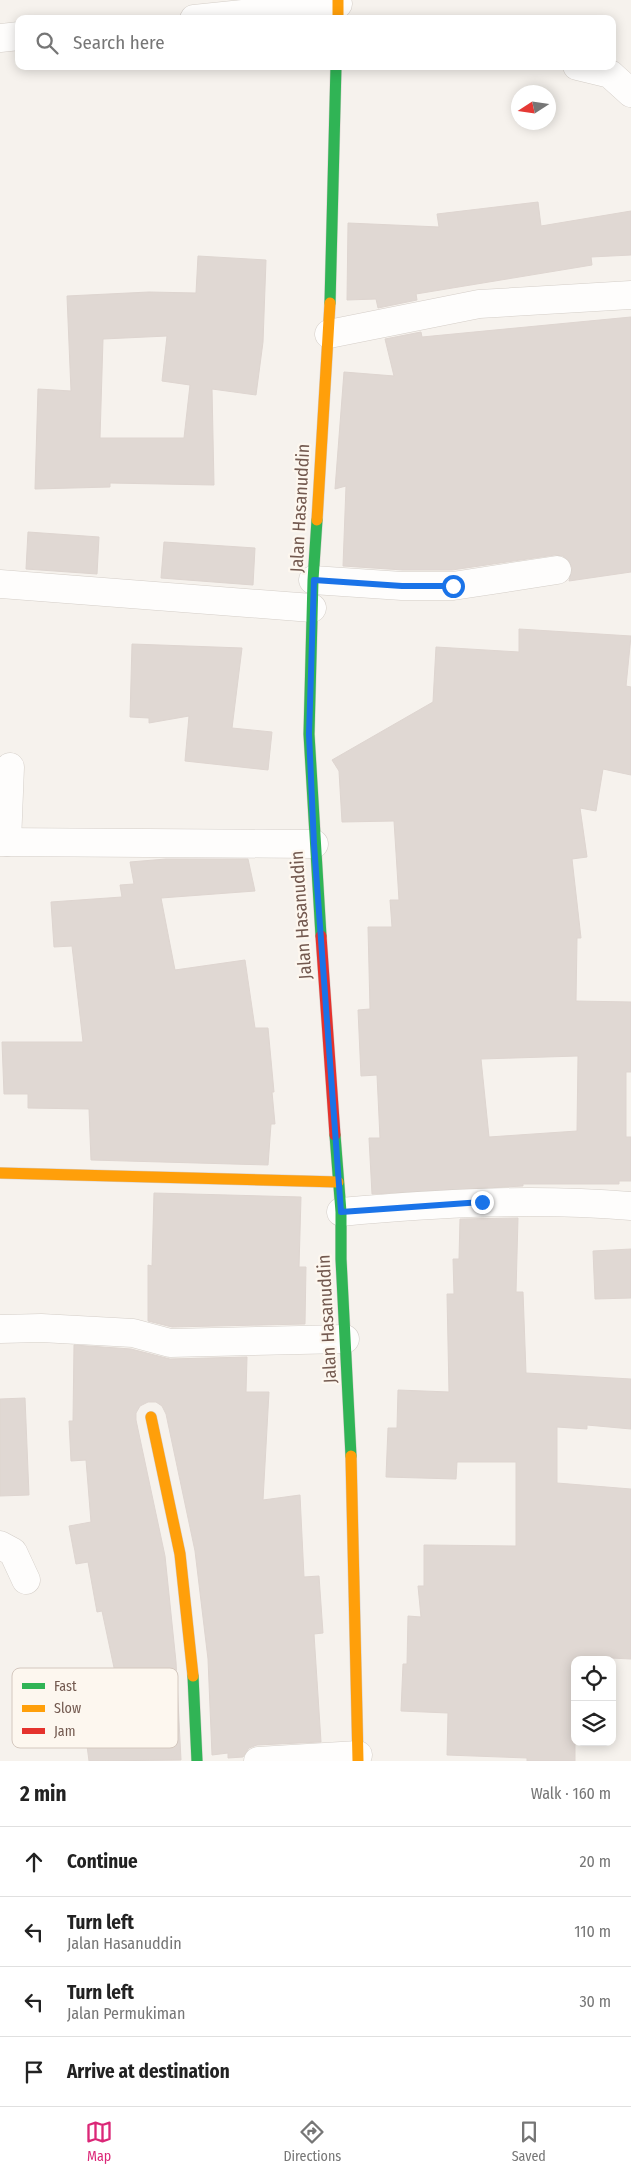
<!DOCTYPE html>
<html lang="en">
<head>
<meta charset="utf-8">
<style>
  body { margin:0; font-family:"Fira Sans Condensed",sans-serif; background:#f6f6f6; color:#222 }
  .controls { position:absolute; right:15px; bottom:15px; display:grid; overflow:hidden; border-radius:10px; box-shadow:0 2px 12px #0003 }
  .controls button { width:45px; height:45px; display:grid; place-items:center; padding:0; border:0; border-bottom:1px solid #e0e0e0; background:#fff; color:#222; font:25px sans-serif }
  .compass { position:absolute; left:511px; top:85px; width:45px; height:45px; border-radius:50%; background:#fff; box-shadow:0 2px 12px #0003; rotate:258deg }
  .stop { position:absolute; width:15px; height:15px; margin:-11px; border:4px solid #1a73e8; border-radius:50%; background:#fff }
  .stop.end { background:#1a73e8; border-color:#fff; box-shadow:0 1px 5px #0008 }
  .list { margin:0; padding:0; list-style:none }
  h2 { display:flex; justify-content:space-between; align-items:center; height:65px; margin:0; padding:0 20px; font-size:21px }
  h2 small { font-size:16px; font-weight:400; color:#767676 }
  .list li { display:grid; grid-template-columns:32px 1fr auto; gap:15px; align-items:center; box-sizing:border-box; height:70px; padding:0 20px; border-top:1px solid #e0e0e0 }
  .list b { display:block; font-size:19px; white-space:nowrap }
  .list p { margin:0; font-size:16px; white-space:nowrap; color:#767676 }
  .list em { font-size:16px; font-style:normal; color:#767676 }
  .icon { flex:none; width:28px; height:28px; fill:none; stroke:currentColor; stroke-width:2; stroke-linecap:round; stroke-linejoin:round }
  .map { position:relative; flex:none; width:631px; height:1761px; overflow:hidden }
  .search { position:absolute; background:#fff; box-shadow:0 2px 12px #0003; left:15px; right:15px; top:15px; height:55px; display:flex; align-items:center; gap:12px; box-sizing:border-box; padding:0 18px; border-radius:10px; color:#767676; font-size:19px }
  .sheet { height:345px; background:#fff }
  nav { display:flex; justify-content:space-around; align-items:center; box-sizing:border-box; height:70px; border-top:1px solid #e0e0e0; background:#fff; font-size:14px; color:#767676 }
  nav a { display:grid; justify-items:center; gap:2px }
  nav .on { color:#db2777 }
  .map>svg:first-child { display:block }
  .building { fill:#e0d8d3; stroke:#ded5d0; fill-rule:evenodd }
  .lines { fill:none; stroke-linecap:round; stroke-linejoin:round }
  .street-casing { stroke:#d4cec8; stroke-width:29 }
  .fast-casing { stroke:#d6ceca; stroke-width:12 }
  .slow-casing { stroke:#d6ceca; stroke-width:12 }
  .jam-casing { stroke:#d6ceca; stroke-width:12 }
  .street { stroke:#fefdfc; stroke-width:28 }
  .fast { stroke:#30b455; stroke-width:11 }
  .slow { stroke:#ff9f0a; stroke-width:11 }
  .jam { stroke:#e5322d; stroke-width:11 }
  .route { stroke:#1a73e8; stroke-width:6 }
  .labels { text-anchor:middle; stroke-width:4.5; stroke-linejoin:round; paint-order:stroke }
  .street-label { font-size:18px; fill:#73594f; stroke:#fdf7ef }
  .key { fill:#fdf7ef; stroke:#d4c8bf; stroke-width:1 }
  .key-label { font-size:14px; fill:#73594f }
</style>
</head>
<body>
<div class="map">
<svg width="631" height="1761" viewBox="0 0 631 1761">
  <rect width="100%" height="100%" fill="#f6f2ed"/>
  <g class="building">
    <path d="M538 202 541 226 631 211V255L591 257 592 265 416 294 417 300 378 308 376 299 347 300 348 223 439 227 437 214Z"/>
    <path d="M198 256 266 260 263 342 256 395 212 389 214 485 110 483V487L35 489 38 389 71 391 67 296 149 292 196 293ZM167 336 162 381 190 385 184 438H100L103 339Z"/>
    <path d="M631 317V572L569 581 572 568 569 561 563 556 555 555 452 570H403L343 566 346 486 335 489 344 372 394 376 385 339 421 332 422 337Z"/>
    <path d="M28 532 99 537 97 574 26 569Z"/>
    <path d="M164 542 255 548 253 585 161 578Z"/>
    <path d="M519 629 631 636 626 686 631 687V775L603 769 596 811 580 808 587 857 572 859 581 938H577L576 1001 631 1002V1072H626V1137H631V1181H619V1184H523V1186L372 1194 369 1138H380L377 1075 361 1076 358 1010 370 1009 368 927H392L390 900H399L394 821 342 822 339 771 332 760 433 702 436 647 519 652ZM578 1056 577 1131 489 1137 481 1059Z"/>
    <path d="M132 644 242 648 232 728 272 732 268 770 185 761 189 716 149 723V718L130 717Z"/>
    <path d="M166 859H248L255 891 161 898 175 970 245 960 255 1028H268L274 1092H272L275 1124H271L268 1165 91 1160 89 1109 28 1108V1094H4L2 1042H83L72 946 54 947 51 902 122 897 120 885 134 884 130 862Z"/>
    <path d="M154 1193 301 1197 299 1267H306L305 1324 172 1327 148 1321V1265L152 1266Z"/>
    <path d="M518 1218 516 1292H523L526 1373 631 1379V1429L587 1425V1429L557 1427V1483L631 1489V1659L611 1658V1660H575V1761H527V1758L447 1755 448 1713 401 1711 403 1664H407L408 1616 421 1617 418 1586H424V1545L516 1546V1462H457L456 1479 386 1477 388 1428H397L398 1390 449 1392 447 1294H454L453 1259H459L460 1219Z"/>
    <path d="M631 1249V1298L595 1299 593 1251Z"/>
    <path d="M74 1345 131 1349 170 1359 247 1357 246 1392H269L263 1500 300 1495 304 1577 319 1576 323 1633 314 1634 321 1742 257 1745 249 1748 243 1757 228 1758V1753L212 1755 208 1659 195 1551 166 1414 162 1406 156 1402H148L140 1406 136 1413V1420L165 1556 176 1662 181 1760 89 1761 84 1723 103 1720 96 1681 116 1677 102 1611 97 1612 88 1562 76 1564 69 1526 91 1522 86 1460 71 1461 69 1421H73Z"/>
    <path d="M25 1398 29 1495 0 1496V1399Z"/>
  </g>
  <g class="lines">
    <g class="street-casing">
      <g id="street">
        <path d="M194 19 338 4"/>
        <path d="M0 38 19 36"/>
        <path d="M577 66 610 74 631 93"/>
        <path d="M329 334 479 304 631 295"/>
        <path d="M313 580 402 586H453L557 570"/>
        <path d="M0 584 312 608"/>
        <path d="M0 842 314 844"/>
        <path d="M7 842 10 767"/>
        <path d="M341 1212C438 1203 534 1198 631 1206"/>
        <path d="M0 1329 41 1328 133 1333 170 1343 345 1339"/>
        <path d="M0 1545 13 1552 26 1580"/>
        <path d="M258 1761 358 1755"/>
      </g>
    </g>
    <g class="fast-casing">
      <g id="fast">
        <path d="M330 303 336 66"/>
        <path d="M317 520 313 580 309 734 321 936"/>
        <path d="M335 1135 341 1212V1259L351 1456"/>
        <path d="M193 1676 197 1761"/>
      </g>
    </g>
    <g class="slow-casing">
      <g id="slow">
        <path d="M338 0V19"/>
        <path d="M317 520 330 303"/>
        <path d="M0 1173 338 1182"/>
        <path d="M151 1417 180 1554 193 1676"/>
        <path d="M351 1456 358 1761"/>
      </g>
    </g>
    <g class="jam-casing">
      <path id="jam" d="M321 936 335 1135"/>
    </g>
    <use href="#street" class="street"/>
    <use href="#fast" class="fast"/>
    <use href="#slow" class="slow"/>
    <use href="#jam" class="jam"/>
  </g>
  <g class="lines">
    <path class="route" d="M453 586H402L314 580 309 734 314 844 341 1212 482 1202"/>
  </g>
  <g class="labels">
    <g class="street-label">
      <text transform="translate(300 508) rotate(-87)" y="6">Jalan Hasanuddin</text>
      <text transform="translate(301 915) rotate(-94)" y="6">Jalan Hasanuddin</text>
      <text transform="translate(327 1319) rotate(-93)" y="6">Jalan Hasanuddin</text>
    </g>
  </g>
  <rect x="12" y="1668" width="166" height="80" rx="8" class="key"/>
  <rect x="22" y="1683" width="23" height="6" fill="#30b455"/>
  <rect x="22" y="1705" width="23" height="7" fill="#ff9f0a"/>
  <rect x="22" y="1728" width="23" height="6" fill="#e5322d"/>
  <g class="key-label">
    <text x="54" y="1691">Fast</text>
    <text x="54" y="1713">Slow</text>
    <text x="54" y="1736">Jam</text>
  </g>
</svg>
<div class="controls">
<button><svg class="icon" aria-label="locate" viewBox="0 0 24 24"><circle cx="12" cy="12" r="6"/><path d="M12 2v4M12 18v4M2 12h4M18 12h4"/></svg></button>
<button><svg class="icon" aria-label="layers" viewBox="0 0 24 24"><path d="M12 4l9 5-9 5-9-5zM3 14l9 5 9-5"/></svg></button>
</div>
<svg class="compass" viewBox="-18 -18 36 36"><path d="M0-13l5 13h-10z" fill="#e53935"/><path d="M0 13l5-13h-10z" fill="#767676"/></svg>
<div class="stop" style="left:453px;top:586px"></div>
<div class="stop end" style="left:482px;top:1202px"></div>
<div class="search"><svg class="icon" aria-label="search" viewBox="0 0 24 24"><circle cx="10" cy="10" r="6"/><path d="M15 15l6 6"/></svg>Search here</div>
</div>
<section class="sheet">
<h2>2 min<small>Walk · 160 m</small></h2>
<ul class="list">
<li><svg class="icon" aria-label="ahead" viewBox="0 0 24 24"><path d="M12 20V5M6 11l6-6 6 6"/></svg><div><b>Continue</b></div><em>20 m</em></li>
<li><svg class="icon" aria-label="left" viewBox="0 0 24 24"><path d="M17 20v-9H6M10 6l-5 5 5 5"/></svg><div><b>Turn left</b><p>Jalan Hasanuddin</p></div><em>110 m</em></li>
<li><svg class="icon" aria-label="left" viewBox="0 0 24 24"><path d="M17 20v-9H6M10 6l-5 5 5 5"/></svg><div><b>Turn left</b><p>Jalan Permukiman</p></div><em>30 m</em></li>
<li><svg class="icon" aria-label="arrive" viewBox="0 0 24 24"><path d="M6 21V4h12l-3 4 3 4H6"/></svg><div><b>Arrive at destination</b></div></li>
</ul>
</section>
<nav>
<a class="on"><svg class="icon" aria-label="map" viewBox="0 0 24 24"><path d="M3 6l6-2 6 2 6-2v14l-6 2-6-2-6 2zM9 4v14M15 6v14"/></svg>Map</a>
<a><svg class="icon" aria-label="directions" viewBox="0 0 24 24"><path d="M12 3l9 9-9 9-9-9zM9 14v-3h6M13 9l2 2-2 2"/></svg>Directions</a>
<a><svg class="icon" aria-label="saved" viewBox="0 0 24 24"><path d="M7 4h10v16l-5-4-5 4z"/></svg>Saved</a>
</nav>
</body>
</html>
